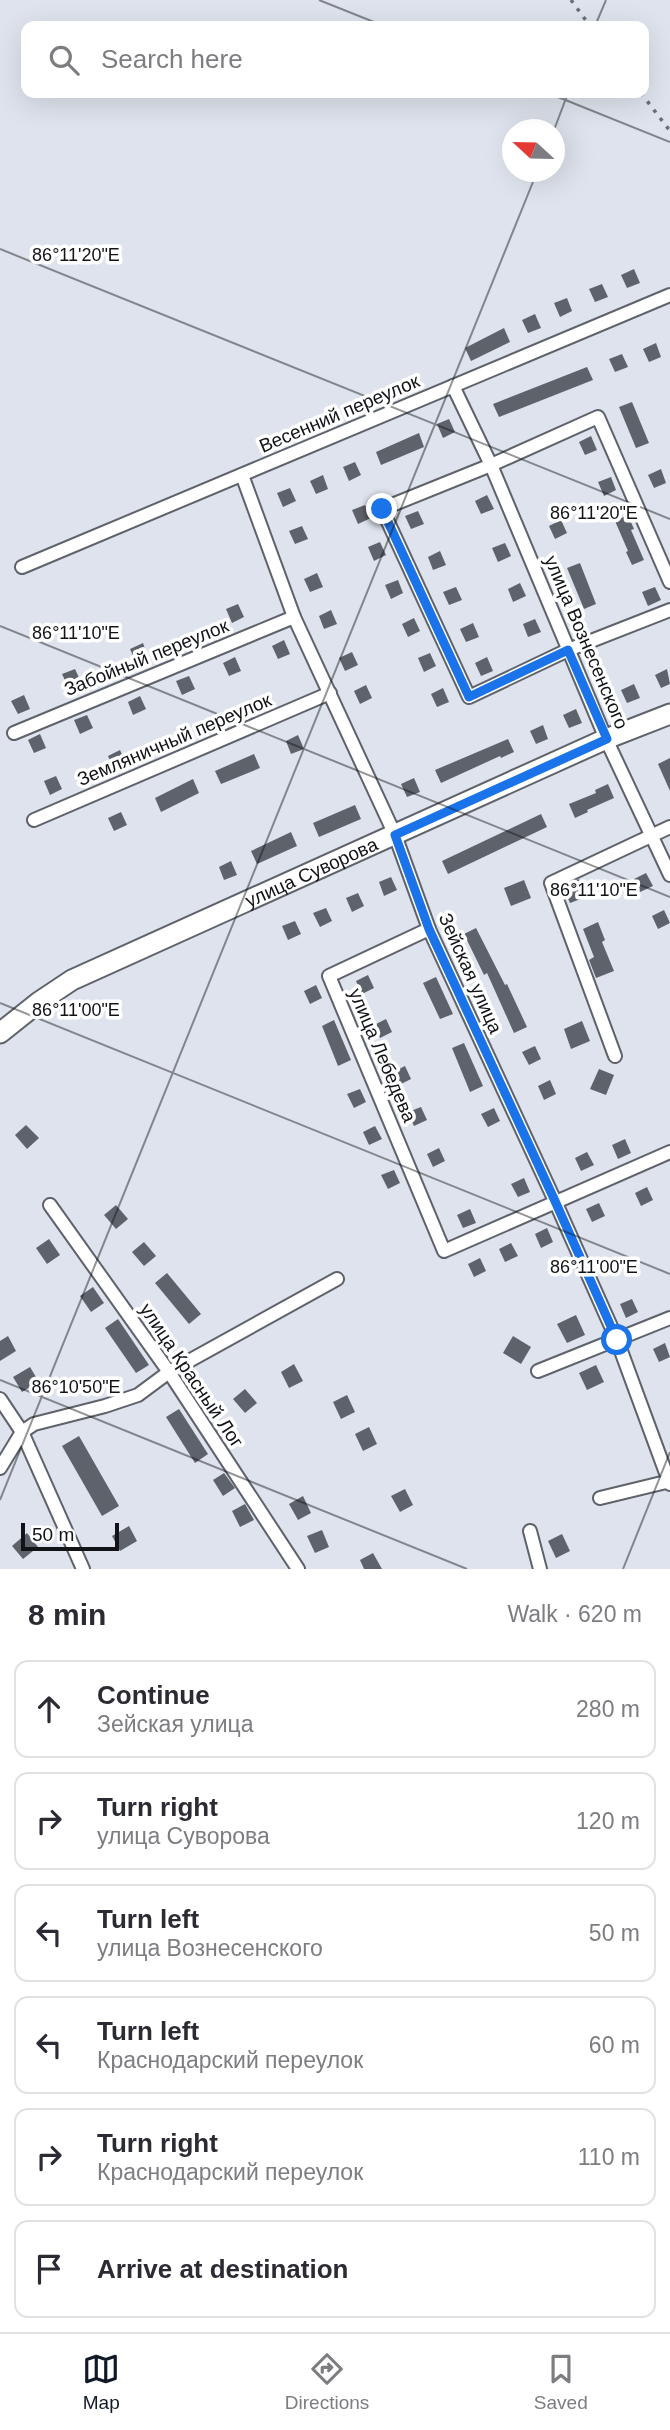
<!DOCTYPE html>
<html lang="en">
<head>
<meta charset="utf-8">
<style>
  body { margin:0; font-family:Arial,sans-serif; background:#f7f7f7; color:#2b2b33 }
  .compass { position:absolute; left:502px; top:119px; width:63px; height:63px; border-radius:50%; background:#fff; box-shadow:0 7px 28px #0002; rotate:292deg }
  .scale { position:absolute; left:21px; bottom:18px; width:98px; box-sizing:border-box; padding-left:7px; border:4px solid #111316; border-top:0; font-size:19px; line-height:24px; white-space:nowrap; color:#111316; -webkit-text-stroke:5px #fff; paint-order:stroke }
  .stop { position:absolute; width:21px; height:21px; margin:-16px; border:5px solid #1a73e8; border-radius:50%; background:#fff }
  .stop.end { background:#1a73e8; border-color:#fff; box-shadow:0 2px 7px #0008 }
  .list { margin:0; padding:0; list-style:none }
  h2 { display:flex; justify-content:space-between; align-items:center; height:91px; margin:0; padding:0 28px; font-size:30px }
  h2 small { font-size:23px; font-weight:400; color:#7c7c81 }
  .list li { display:grid; grid-template-columns:46px 1fr auto; gap:21px; align-items:center; box-sizing:border-box; height:98px; margin:0 14px 14px; padding:0 14px; border:2px solid #e1e1e2; border-radius:14px }
  .list b { display:block; font-size:26px; white-space:nowrap }
  .list p { margin:0; font-size:23px; white-space:nowrap; color:#7c7c81 }
  .list em { font-size:23px; font-style:normal; color:#7c7c81 }
  .icon { flex:none; width:38px; height:38px; fill:none; stroke:currentColor; stroke-width:2; stroke-linecap:round; stroke-linejoin:round }
  .map { position:relative; flex:none; width:670px; height:1569px; overflow:hidden }
  .search { position:absolute; background:#fff; box-shadow:0 7px 28px #0002; left:21px; right:21px; top:21px; height:77px; display:flex; align-items:center; gap:18px; box-sizing:border-box; padding:0 24px; border-radius:14px; color:#7c7c81; font-size:26px }
  .sheet { height:763px; background:#fff }
  nav { display:flex; justify-content:space-around; align-items:center; box-sizing:border-box; height:98px; border-top:2px solid #e1e1e2; background:#fff; font-size:19px; color:#7c7c81 }
  nav a { display:grid; justify-items:center; gap:4px }
  nav .on { color:#111827 }
  .map>svg:first-child { display:block }
  .building { fill:#5e626a }
  .lines { fill:none; stroke-linecap:round; stroke-linejoin:round }
  .street-casing { stroke:#5e626a; stroke-width:16 }
  .primary-casing { stroke:#5e626a; stroke-width:23 }
  .street { stroke:#fff; stroke-width:12 }
  .primary { stroke:#fff; stroke-width:19 }
  .rail { stroke:#6a6d74; stroke-width:3.5; stroke-dasharray:3.5 7; stroke-linecap:butt }
  .route { stroke:#1a73e8; stroke-width:9 }
  .ticks { fill:none; stroke:#111316; stroke-width:2; stroke-opacity:0.45 }
  .labels { text-anchor:middle; stroke-width:7; stroke-linejoin:round; paint-order:stroke }
  .street-label { font-size:19px; fill:#111316; stroke:#fff }
  .ticks-label { font-size:18px; text-anchor:middle; fill:#111316; stroke:#fff; stroke-width:7; stroke-linejoin:round; paint-order:stroke }
</style>
</head>
<body>
<div class="map">
<svg width="670" height="1569" viewBox="0 0 670 1569">
  <rect width="100%" height="100%" fill="#dee3ed"/>
  <g class="building">
    <path d="M634 269 640 283 627 288 621 275Z"/>
    <path d="M602 284 608 297 595 302 589 289Z"/>
    <path d="M567 298 572 311 560 317 554 303Z"/>
    <path d="M535 314 541 328 528 333 522 320Z"/>
    <path d="M504 328 510 342 471 361 465 348Z"/>
    <path d="M656 343 661 357 649 362 643 349Z"/>
    <path d="M622 354 628 367 615 372 609 359Z"/>
    <path d="M587 367 593 380 499 417 493 404Z"/>
    <path d="M632 402 649 443 636 448 619 407Z"/>
    <path d="M449 419 455 432 443 438 437 424Z"/>
    <path d="M419 433 424 447 381 465 376 452Z"/>
    <path d="M591 436 597 450 585 455 579 442Z"/>
    <path d="M355 462 361 475 349 481 343 467Z"/>
    <path d="M661 469 666 483 654 488 648 475Z"/>
    <path d="M323 475 328 489 316 494 310 481Z"/>
    <path d="M611 477 616 490 604 496 598 482Z"/>
    <path d="M290 488 296 501 283 507 277 493Z"/>
    <path d="M487 495 494 509 481 514 475 501Z"/>
    <path d="M365 505 371 518 358 524 352 510Z"/>
    <path d="M418 511 424 524 411 529 405 516Z"/>
    <path d="M628 515 634 529 631 530 644 560 632 565 626 552 628 551 615 521Z"/>
    <path d="M561 520 567 533 555 539 549 526Z"/>
    <path d="M302 526 308 539 295 544 289 531Z"/>
    <path d="M380 542 386 555 374 561 368 547Z"/>
    <path d="M505 543 511 556 498 562 492 548Z"/>
    <path d="M440 551 446 565 433 570 428 557Z"/>
    <path d="M580 563 596 604 584 609 567 568Z"/>
    <path d="M317 573 323 587 310 592 304 579Z"/>
    <path d="M398 580 403 593 391 599 385 585Z"/>
    <path d="M520 583 526 596 513 602 508 589Z"/>
    <path d="M456 587 462 600 449 605 443 592Z"/>
    <path d="M655 587 661 600 648 606 642 592Z"/>
    <path d="M238 604 244 617 232 623 226 609Z"/>
    <path d="M331 610 337 624 324 629 319 616Z"/>
    <path d="M414 618 420 631 408 637 402 624Z"/>
    <path d="M535 619 541 632 528 637 523 624Z"/>
    <path d="M473 623 479 637 466 642 460 629Z"/>
    <path d="M284 640 290 654 278 659 272 646Z"/>
    <path d="M143 643 148 657 136 662 130 649Z"/>
    <path d="M352 652 358 665 345 671 339 658Z"/>
    <path d="M430 653 436 666 424 672 418 658Z"/>
    <path d="M235 657 241 671 229 676 223 663Z"/>
    <path d="M487 657 493 671 481 676 475 663Z"/>
    <path d="M75 669 81 682 68 687 62 674Z"/>
    <path d="M667 669 670 684 661 688 655 675Z"/>
    <path d="M189 676 195 689 182 695 176 681Z"/>
    <path d="M634 684 640 698 627 703 621 690Z"/>
    <path d="M366 685 372 698 360 704 354 691Z"/>
    <path d="M443 688 449 702 437 707 431 694Z"/>
    <path d="M24 695 30 709 18 714 11 701Z"/>
    <path d="M140 696 146 709 133 715 128 702Z"/>
    <path d="M576 709 582 723 569 728 563 715Z"/>
    <path d="M87 715 93 728 80 734 74 720Z"/>
    <path d="M543 725 548 739 536 744 530 731Z"/>
    <path d="M40 734 46 748 34 753 28 740Z"/>
    <path d="M298 735 304 749 291 754 286 741Z"/>
    <path d="M508 739 514 752 501 758 500 756 441 783 435 770Z"/>
    <path d="M120 750 126 764 114 769 108 756Z"/>
    <path d="M254 754 260 768 221 784 215 771Z"/>
    <path d="M670 758V791L658 764Z"/>
    <path d="M56 776 62 789 50 795 44 781Z"/>
    <path d="M414 778 420 792 407 797 401 784Z"/>
    <path d="M193 779 199 793 161 812 155 798Z"/>
    <path d="M608 784 614 798 587 810 588 812 575 818 569 804 596 793 595 790Z"/>
    <path d="M355 805 361 819 319 837 313 823Z"/>
    <path d="M121 812 127 825 114 831 108 818Z"/>
    <path d="M541 814 547 827 448 874 442 861Z"/>
    <path d="M291 832 297 846 257 864 251 851Z"/>
    <path d="M231 861 237 875 224 880 219 867Z"/>
    <path d="M646 873 653 886 640 892 634 879Z"/>
    <path d="M391 877 397 890 384 896 379 882Z"/>
    <path d="M579 879 586 897 570 903 563 887Z"/>
    <path d="M524 880 531 898 511 906 504 888Z"/>
    <path d="M358 893 364 906 352 912 346 898Z"/>
    <path d="M326 908 332 921 320 927 313 913Z"/>
    <path d="M664 910 670 923 658 929 652 916Z"/>
    <path d="M295 921 301 934 288 940 282 926Z"/>
    <path d="M598 922 605 940 602 942 614 971 596 978 589 960 594 957 583 929Z"/>
    <path d="M476 928 505 985 507 984 527 1027 514 1033 487 973 484 975 464 934Z"/>
    <path d="M368 975 374 988 362 994 356 981Z"/>
    <path d="M436 977 453 1014 440 1019 423 983Z"/>
    <path d="M316 985 322 998 310 1004 304 991Z"/>
    <path d="M386 1019 392 1032 380 1038 374 1025Z"/>
    <path d="M334 1020 351 1060 338 1066 322 1026Z"/>
    <path d="M582 1021 590 1041 571 1049 564 1029Z"/>
    <path d="M464 1043 483 1086 470 1092 452 1048Z"/>
    <path d="M535 1046 541 1059 529 1065 522 1052Z"/>
    <path d="M405 1066 411 1079 399 1085 393 1072Z"/>
    <path d="M599 1069 614 1075 606 1095 590 1089Z"/>
    <path d="M550 1080 556 1094 544 1100 538 1086Z"/>
    <path d="M360 1089 366 1102 354 1108 347 1094Z"/>
    <path d="M421 1107 427 1120 414 1126 408 1112Z"/>
    <path d="M494 1108 500 1121 488 1127 481 1114Z"/>
    <path d="M26 1125 39 1138 27 1149 15 1135Z"/>
    <path d="M375 1126 382 1139 369 1145 363 1132Z"/>
    <path d="M625 1139 631 1153 618 1159 612 1145Z"/>
    <path d="M439 1148 445 1161 433 1167 427 1154Z"/>
    <path d="M587 1152 594 1165 581 1171 575 1158Z"/>
    <path d="M394 1170 400 1183 388 1189 381 1175Z"/>
    <path d="M524 1178 530 1192 518 1197 511 1184Z"/>
    <path d="M647 1187 653 1200 641 1206 635 1193Z"/>
    <path d="M599 1203 605 1216 592 1222 586 1209Z"/>
    <path d="M116 1205 128 1219 116 1229 104 1215Z"/>
    <path d="M470 1209 476 1223 463 1228 457 1215Z"/>
    <path d="M547 1228 553 1242 541 1248 535 1234Z"/>
    <path d="M49 1239 60 1255 47 1264 36 1248Z"/>
    <path d="M144 1242 156 1256 144 1266 132 1252Z"/>
    <path d="M511 1243 518 1256 505 1262 499 1249Z"/>
    <path d="M480 1258 486 1271 474 1277 468 1264Z"/>
    <path d="M167 1273 201 1314 189 1324 155 1283Z"/>
    <path d="M93 1287 104 1303 91 1312 80 1296Z"/>
    <path d="M632 1299 638 1312 626 1318 620 1304Z"/>
    <path d="M576 1315 585 1335 567 1343 557 1324Z"/>
    <path d="M118 1319 149 1365 136 1373 105 1328Z"/>
    <path d="M8 1336 16 1351 0 1361V1341Z"/>
    <path d="M513 1336 531 1347 521 1364 503 1353Z"/>
    <path d="M665 1343 670 1357 659 1362 653 1349Z"/>
    <path d="M294 1364 303 1381 289 1388 281 1372Z"/>
    <path d="M596 1365 604 1382 587 1390 579 1373Z"/>
    <path d="M30 1367 39 1382 22 1392 13 1377Z"/>
    <path d="M245 1389 257 1403 245 1413 233 1399Z"/>
    <path d="M347 1395 355 1412 341 1419 333 1402Z"/>
    <path d="M179 1409 208 1454 195 1463 166 1417Z"/>
    <path d="M369 1427 377 1444 363 1451 355 1434Z"/>
    <path d="M79 1436 119 1506 102 1516 62 1446Z"/>
    <path d="M224 1473 235 1488 223 1496 213 1480Z"/>
    <path d="M405 1489 413 1505 400 1512 391 1496Z"/>
    <path d="M303 1496 311 1513 298 1520 289 1504Z"/>
    <path d="M245 1504 254 1520 240 1527 232 1511Z"/>
    <path d="M129 1526 137 1541 120 1551 112 1536Z"/>
    <path d="M322 1530 329 1547 315 1553 307 1536Z"/>
    <path d="M27 1533 38 1547 23 1559 12 1546Z"/>
    <path d="M562 1534 570 1551 556 1558 548 1541Z"/>
    <path d="M373 1553 382 1569H364L360 1560Z"/>
  </g>
  <g class="lines">
    <g class="street-casing">
      <g id="street">
        <path d="M453 386 491 465 606 739 670 875"/>
        <path d="M242 475 294 617 395 835 429 929 555 1201 617 1340 670 1484"/>
        <path d="M22 567 670 295"/>
        <path d="M670 582 598 417 491 465 382 509 469 697 568 650 670 610"/>
        <path d="M14 733 294 617"/>
        <path d="M34 820 330 693"/>
        <path d="M429 929 329 976 444 1251 670 1152"/>
        <path d="M615 1056 551 883 670 827"/>
        <path d="M50 1205 169 1372 298 1569"/>
        <path d="M538 1371 670 1318"/>
        <path d="M0 1399 22 1432 83 1569"/>
        <path d="M0 1468 22 1432 34 1424 105 1406 138 1395 169 1372 337 1279"/>
        <path d="M600 1498 670 1481"/>
        <path d="M530 1531 540 1569"/>
      </g>
    </g>
    <g class="primary-casing">
      <g id="primary">
        <path id="s1" d="M0 1033 39 1002 72 980 606 739 670 714"/>
      </g>
    </g>
    <use href="#street" class="street"/>
    <use href="#primary" class="primary"/>
    <g class="rail">
      <path d="M571 0 590 26"/>
      <path d="M641 93 670 131"/>
    </g>
  </g>
  <g class="lines">
    <path class="route" d="M382 509 469 697 568 650 607 739 395 835 429 929 555 1201 617 1340"/>
  </g>
  <path class="ticks" d="M319 0 384 26M595 26 606 0M548 93 670 142M554 130 568 93M0 249 670 519M0 626 670 897M0 1003 670 1274M0 1380 467 1569M0 1500 537 172M623 1569 670 1452"/>
  <g class="labels">
    <g class="street-label">
      <text transform="translate(339 413) rotate(-23)" y="7">Весенний переулок</text>
      <text transform="translate(587 642) rotate(67)" y="7">улица Вознесенского</text>
      <text transform="translate(146 657) rotate(-22)" y="7">Забойный переулок</text>
      <text transform="translate(174 739) rotate(-23)" y="7">Земляничный переулок</text>
      <text dy="7" stroke="none"><textPath href="#s1" startOffset="352">улица Суворова</textPath></text>
      <text transform="translate(471 973) rotate(66)" y="7">Зейская улица</text>
      <text transform="translate(383 1055) rotate(67)" y="7">улица Лебедева</text>
      <text transform="translate(192 1375) rotate(56)" y="7">улица Красный Лог</text>
    </g>
  </g>
  <g class="ticks-label">
    <text x="76" y="261">86°11'20"E</text>
    <text x="594" y="519">86°11'20"E</text>
    <text x="76" y="639">86°11'10"E</text>
    <text x="594" y="896">86°11'10"E</text>
    <text x="76" y="1016">86°11'00"E</text>
    <text x="594" y="1273">86°11'00"E</text>
    <text x="76" y="1393">86°10'50"E</text>
  </g>
</svg>
<svg class="compass" viewBox="-18 -18 36 36"><path d="M0-13l5 13h-10z" fill="#e53935"/><path d="M0 13l5-13h-10z" fill="#7c7c81"/></svg>
<div class="scale">50 m</div>
<div class="stop" style="left:617px;top:1340px"></div>
<div class="stop end" style="left:382px;top:509px"></div>
<div class="search"><svg class="icon" aria-label="search" viewBox="0 0 24 24"><circle cx="10" cy="10" r="6"/><path d="M15 15l6 6"/></svg>Search here</div>
</div>
<section class="sheet">
<h2>8 min<small>Walk · 620 m</small></h2>
<ul class="list">
<li><svg class="icon" aria-label="ahead" viewBox="0 0 24 24"><path d="M12 20V5M6 11l6-6 6 6"/></svg><div><b>Continue</b><p>Зейская улица</p></div><em>280 m</em></li>
<li><svg class="icon" aria-label="right" viewBox="0 0 24 24"><path d="M7 20v-9h11M14 6l5 5-5 5"/></svg><div><b>Turn right</b><p>улица Суворова</p></div><em>120 m</em></li>
<li><svg class="icon" aria-label="left" viewBox="0 0 24 24"><path d="M17 20v-9H6M10 6l-5 5 5 5"/></svg><div><b>Turn left</b><p>улица Вознесенского</p></div><em>50 m</em></li>
<li><svg class="icon" aria-label="left" viewBox="0 0 24 24"><path d="M17 20v-9H6M10 6l-5 5 5 5"/></svg><div><b>Turn left</b><p>Краснодарский переулок</p></div><em>60 m</em></li>
<li><svg class="icon" aria-label="right" viewBox="0 0 24 24"><path d="M7 20v-9h11M14 6l5 5-5 5"/></svg><div><b>Turn right</b><p>Краснодарский переулок</p></div><em>110 m</em></li>
<li><svg class="icon" aria-label="arrive" viewBox="0 0 24 24"><path d="M6 21V4h12l-3 4 3 4H6"/></svg><div><b>Arrive at destination</b></div></li>
</ul>
</section>
<nav>
<a class="on"><svg class="icon" aria-label="map" viewBox="0 0 24 24"><path d="M3 6l6-2 6 2 6-2v14l-6 2-6-2-6 2zM9 4v14M15 6v14"/></svg>Map</a>
<a><svg class="icon" aria-label="directions" viewBox="0 0 24 24"><path d="M12 3l9 9-9 9-9-9zM9 14v-3h6M13 9l2 2-2 2"/></svg>Directions</a>
<a><svg class="icon" aria-label="saved" viewBox="0 0 24 24"><path d="M7 4h10v16l-5-4-5 4z"/></svg>Saved</a>
</nav>
</body>
</html>
